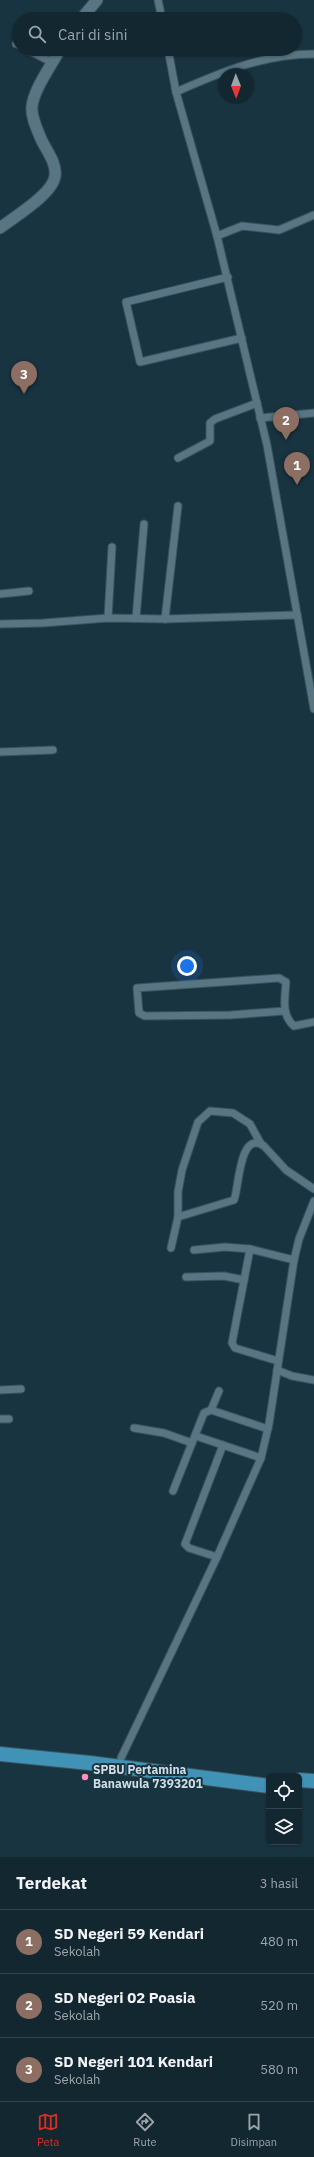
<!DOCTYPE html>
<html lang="id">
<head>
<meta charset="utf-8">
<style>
  body { margin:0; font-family:"IBM Plex Sans",sans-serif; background:#1c2f39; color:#f1f3f6 }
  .controls { position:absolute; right:12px; bottom:12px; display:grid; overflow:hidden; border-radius:6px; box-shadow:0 1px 3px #0004 }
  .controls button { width:36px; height:36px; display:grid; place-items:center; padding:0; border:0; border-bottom:1px solid #32444d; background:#132731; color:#f1f3f6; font:20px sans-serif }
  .compass { position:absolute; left:218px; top:68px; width:36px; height:36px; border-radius:50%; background:#132731; box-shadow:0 1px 3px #0004; rotate:179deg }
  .you { position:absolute; left:187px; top:966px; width:14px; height:14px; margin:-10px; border:3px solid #fff; border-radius:50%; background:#1a73e8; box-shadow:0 0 0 6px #1a73e833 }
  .badge { display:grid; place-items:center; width:26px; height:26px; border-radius:50%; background:#d93025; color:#fff; font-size:13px; font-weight:700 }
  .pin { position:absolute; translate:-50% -33px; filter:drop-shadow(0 1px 2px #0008) }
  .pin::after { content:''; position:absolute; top:21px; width:14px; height:12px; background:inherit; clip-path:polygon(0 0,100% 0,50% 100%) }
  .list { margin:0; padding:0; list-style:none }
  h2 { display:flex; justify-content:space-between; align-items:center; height:52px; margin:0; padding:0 16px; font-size:17px }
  h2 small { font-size:13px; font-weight:400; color:#9da5ab }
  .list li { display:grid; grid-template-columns:26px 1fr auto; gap:12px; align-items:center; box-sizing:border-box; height:64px; padding:0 16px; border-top:1px solid #32444d }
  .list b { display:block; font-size:15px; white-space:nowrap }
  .list p { margin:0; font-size:13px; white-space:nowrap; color:#9da5ab }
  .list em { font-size:13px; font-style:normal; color:#9da5ab }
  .icon { flex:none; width:22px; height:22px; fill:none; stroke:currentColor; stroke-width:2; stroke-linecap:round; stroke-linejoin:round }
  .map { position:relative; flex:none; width:314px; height:1857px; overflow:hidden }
  .search { position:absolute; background:#132731; box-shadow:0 1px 3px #0004; left:12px; right:12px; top:12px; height:44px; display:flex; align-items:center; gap:10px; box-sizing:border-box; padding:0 14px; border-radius:22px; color:#9da5ab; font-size:15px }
  .sheet { height:244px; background:#132731 }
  nav { display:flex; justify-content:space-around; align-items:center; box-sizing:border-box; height:56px; border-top:1px solid #32444d; background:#132731; font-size:11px; color:#9da5ab }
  nav a { display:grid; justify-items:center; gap:2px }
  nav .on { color:#d93025 }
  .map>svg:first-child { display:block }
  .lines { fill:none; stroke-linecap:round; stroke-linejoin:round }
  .street-casing { stroke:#3b525c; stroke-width:9 }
  .secondary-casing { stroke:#3b525c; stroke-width:13 }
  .highway-casing { stroke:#3b525c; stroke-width:16 }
  .street { stroke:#587583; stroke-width:7 }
  .secondary { stroke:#587583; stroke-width:11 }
  .highway { stroke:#4093b6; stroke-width:14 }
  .poi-dot { fill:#fe8ebd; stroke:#193441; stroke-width:1.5 }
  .labels { text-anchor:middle; stroke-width:4; stroke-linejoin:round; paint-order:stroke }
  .poi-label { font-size:12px; font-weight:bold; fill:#cfdee6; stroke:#193441; text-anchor:start }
</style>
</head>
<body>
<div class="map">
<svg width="314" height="1857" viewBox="0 0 314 1857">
  <rect width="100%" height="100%" fill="#193441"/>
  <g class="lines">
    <g class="street-casing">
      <g id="street">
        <path d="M158 0 162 19"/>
        <path d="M16 44 19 45"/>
        <path d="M26 49 53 63"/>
        <path d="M168 49 176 92 217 236 267 445 314 709"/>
        <path d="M176 92C221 72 264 54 314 54"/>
        <path d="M217 236 242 226 279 230 314 215"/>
        <path d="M228 277 126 302 140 362 242 338"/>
        <path d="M260 418 314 413"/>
        <path d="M178 458 210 441V423L215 419 257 403"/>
        <path d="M0 594 29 591"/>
        <path d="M108 618 112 547"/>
        <path d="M136 618 144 524"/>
        <path d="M165 619 178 506"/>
        <path d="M0 624 43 623 108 618 165 619 297 615"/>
        <path d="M0 752 53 750"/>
        <path d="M284 1011 231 1015 145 1016 139 1013 137 988 279 978 286 982C285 998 281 1015 294 1026L314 1022"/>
        <path d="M178 1217V1192L182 1170 198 1122 210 1111 233 1113 250 1124 261 1144"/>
        <path d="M171 1248 178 1217 234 1200C239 1189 239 1129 264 1146L286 1170 314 1189"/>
        <path d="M194 1250 225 1247 250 1249"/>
        <path d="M186 1277 224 1276 244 1280"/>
        <path d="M278 1361 235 1348 232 1343 250 1249 294 1260"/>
        <path d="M277 1370 292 1376 314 1380"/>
        <path d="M0 1390 21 1389"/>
        <path d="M219 1391 211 1410 268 1429"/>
        <path d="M0 1419H9"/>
        <path d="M134 1428 164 1433 192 1443 204 1413 211 1410"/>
        <path d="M196 1436 261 1458"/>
        <path d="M173 1491 192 1443"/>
        <path d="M217 1557 189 1548 185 1544 223 1445"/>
        <path d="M121 1758 217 1557 261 1458 269 1424 294 1260 299 1239 314 1201"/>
      </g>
    </g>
    <g class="secondary-casing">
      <g id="secondary">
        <path d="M81 19 97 0"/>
        <path d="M0 228C14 217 53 194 55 176 57 163 46 150 41 139 37 129 31 117 32 107 33 90 52 65 60 49"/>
      </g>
    </g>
    <g class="highway-casing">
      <g id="highway">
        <path d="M0 1754 90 1763 269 1786"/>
        <path d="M299 1780 314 1781"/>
      </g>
    </g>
    <use href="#street" class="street"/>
    <use href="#secondary" class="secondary"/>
    <use href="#highway" class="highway"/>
  </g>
  <circle class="poi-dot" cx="85" cy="1777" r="4"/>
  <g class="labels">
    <g class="poi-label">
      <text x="93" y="1774">SPBU Pertamina<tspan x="93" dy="14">Banawula 7393201</tspan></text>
    </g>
  </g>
</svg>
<div class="controls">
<button><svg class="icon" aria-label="locate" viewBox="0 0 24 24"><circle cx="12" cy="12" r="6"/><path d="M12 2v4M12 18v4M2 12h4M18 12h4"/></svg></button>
<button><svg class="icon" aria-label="layers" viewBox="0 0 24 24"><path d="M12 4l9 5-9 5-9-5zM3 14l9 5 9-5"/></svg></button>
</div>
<svg class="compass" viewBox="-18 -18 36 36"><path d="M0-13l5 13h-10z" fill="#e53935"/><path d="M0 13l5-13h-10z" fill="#9da5ab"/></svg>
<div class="you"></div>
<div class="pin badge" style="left:297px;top:485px;background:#8d6e63">1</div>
<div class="pin badge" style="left:286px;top:440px;background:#8d6e63">2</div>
<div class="pin badge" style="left:24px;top:394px;background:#8d6e63">3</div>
<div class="search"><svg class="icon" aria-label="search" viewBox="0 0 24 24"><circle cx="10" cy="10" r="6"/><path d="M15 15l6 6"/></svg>Cari di sini</div>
</div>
<section class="sheet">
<h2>Terdekat<small>3 hasil</small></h2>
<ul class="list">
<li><span class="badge" style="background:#8d6e63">1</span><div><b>SD Negeri 59 Kendari</b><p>Sekolah</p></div><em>480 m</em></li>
<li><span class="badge" style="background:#8d6e63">2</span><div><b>SD Negeri 02 Poasia</b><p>Sekolah</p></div><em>520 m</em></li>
<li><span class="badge" style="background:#8d6e63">3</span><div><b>SD Negeri 101 Kendari</b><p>Sekolah</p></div><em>580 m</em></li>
</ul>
</section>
<nav>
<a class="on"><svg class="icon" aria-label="map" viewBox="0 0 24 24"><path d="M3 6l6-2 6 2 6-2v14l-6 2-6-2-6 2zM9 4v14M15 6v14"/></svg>Peta</a>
<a><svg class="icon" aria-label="directions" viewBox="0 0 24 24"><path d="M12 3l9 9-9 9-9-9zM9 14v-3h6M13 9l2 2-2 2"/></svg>Rute</a>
<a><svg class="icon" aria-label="saved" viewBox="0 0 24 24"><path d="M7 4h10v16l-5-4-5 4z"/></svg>Disimpan</a>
</nav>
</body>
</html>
